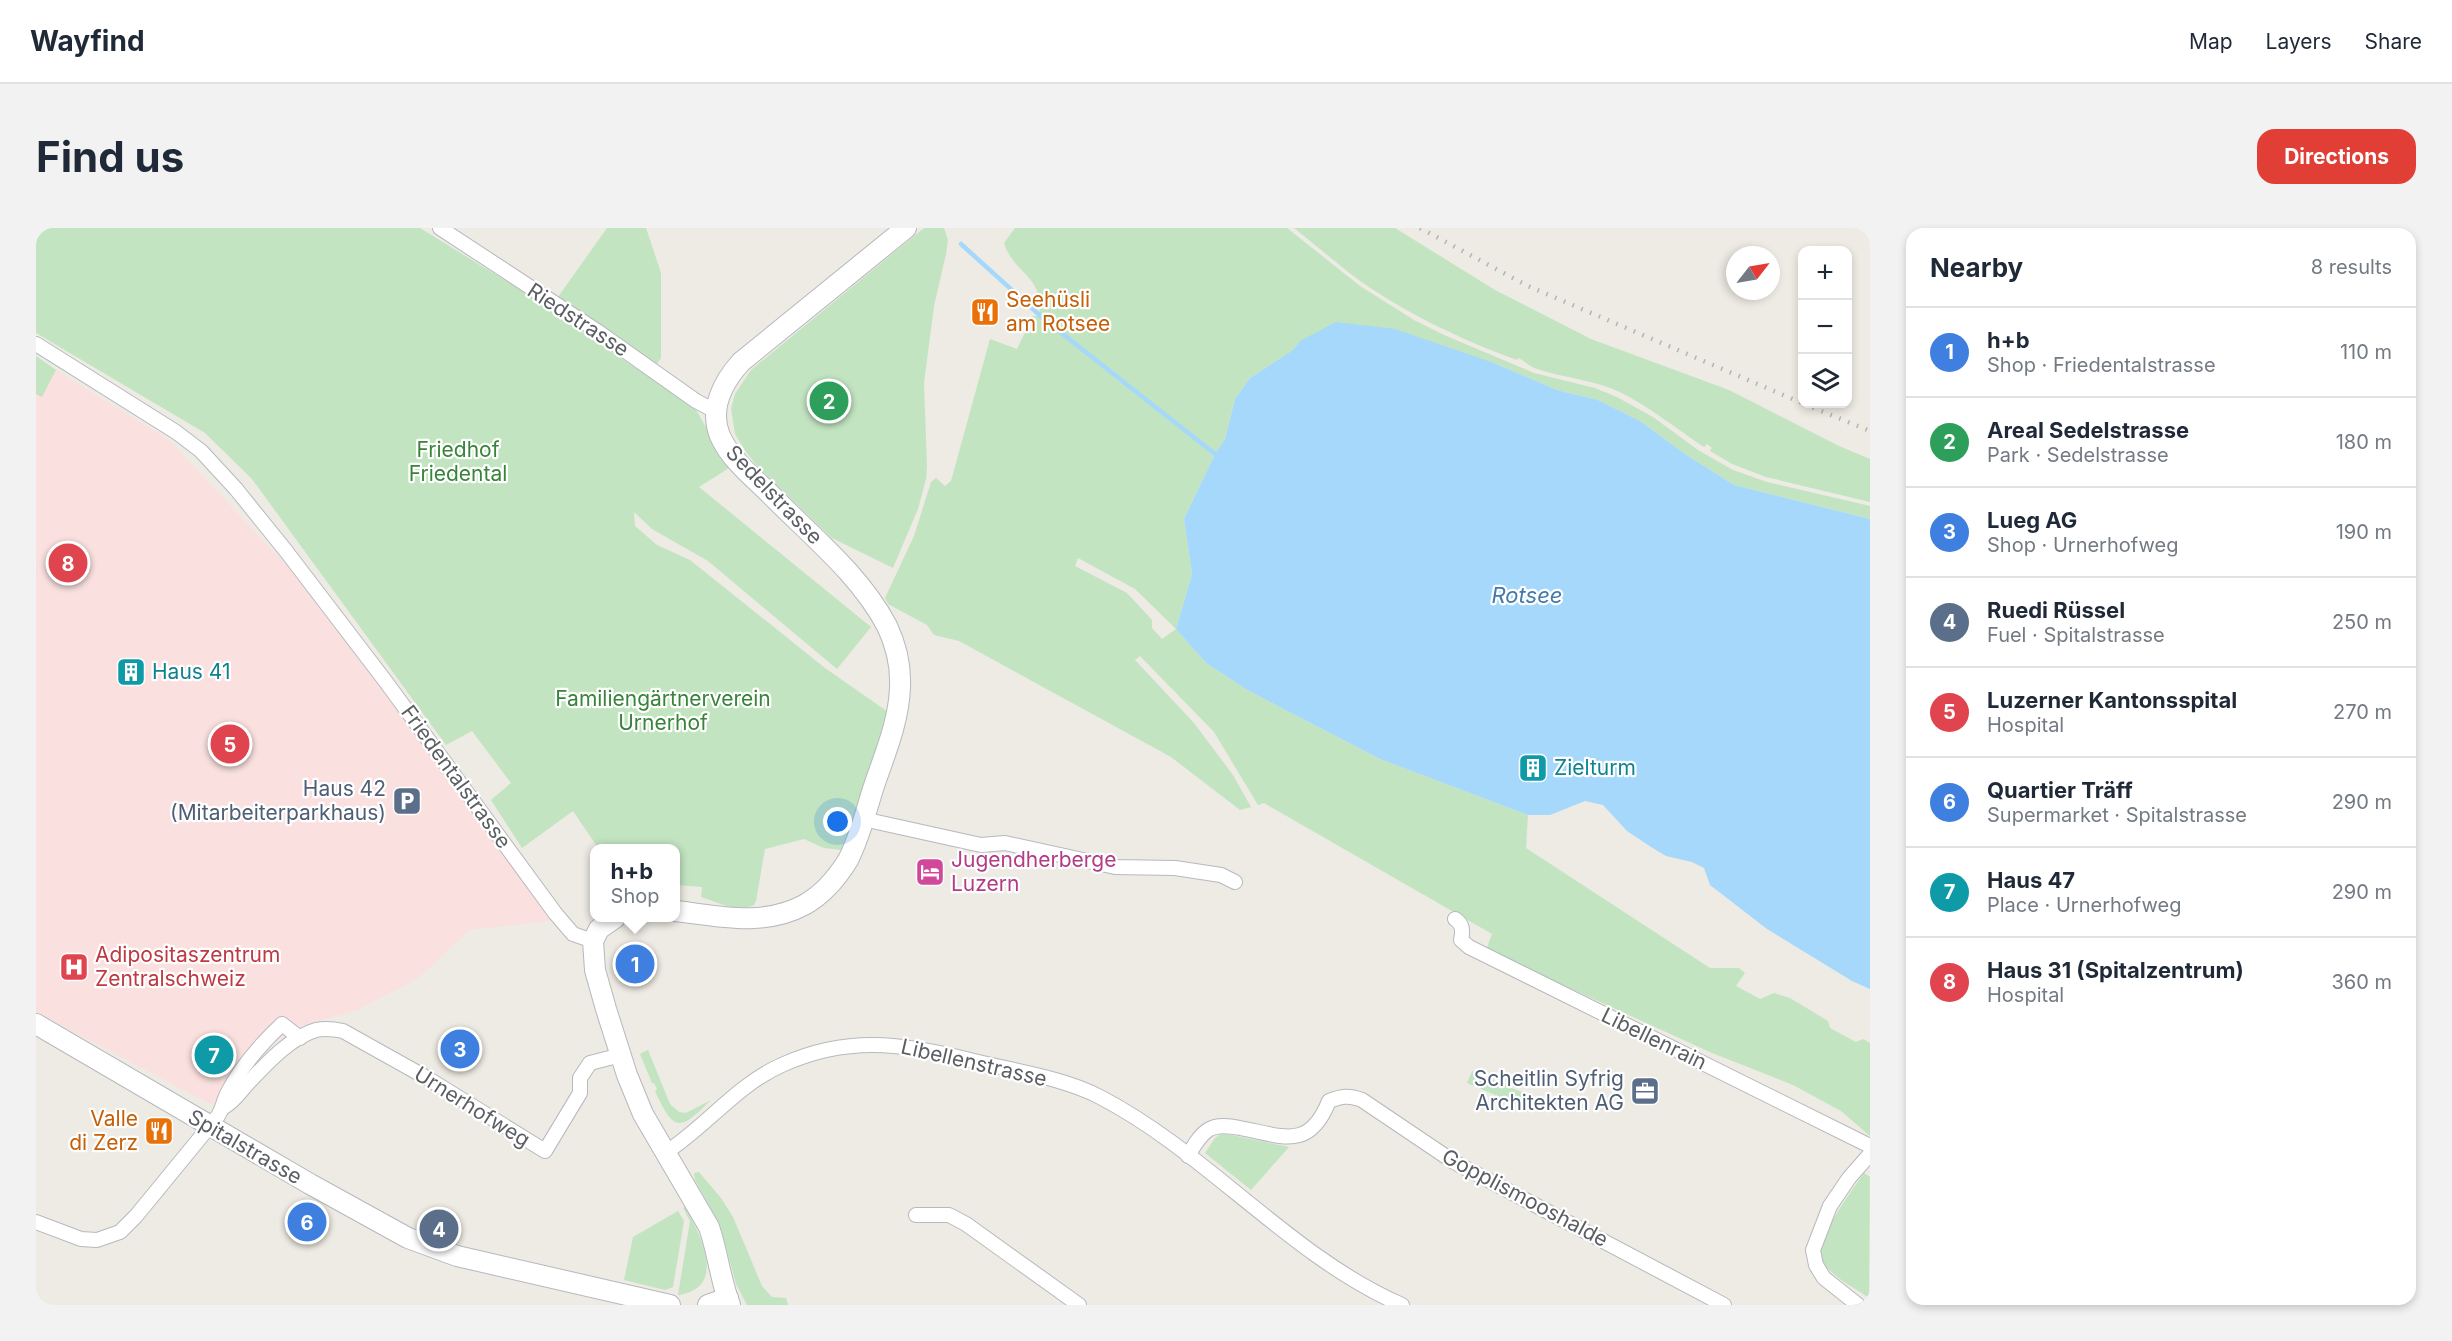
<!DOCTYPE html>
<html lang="en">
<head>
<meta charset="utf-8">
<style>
  body { margin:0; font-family:Inter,sans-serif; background:#f2f2f3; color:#1f2937 }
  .controls { position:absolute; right:18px; top:18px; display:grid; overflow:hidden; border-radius:12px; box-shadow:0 3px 9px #0003 }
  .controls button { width:54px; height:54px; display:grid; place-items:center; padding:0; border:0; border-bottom:2px solid #e0e1e3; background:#fff; color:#1f2937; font:30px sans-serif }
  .compass { position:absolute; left:1690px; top:18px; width:54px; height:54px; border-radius:50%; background:#fff; box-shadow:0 3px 9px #0003; rotate:59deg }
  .you { position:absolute; left:802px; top:594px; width:21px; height:21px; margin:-15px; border:4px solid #fff; border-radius:50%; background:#1a73e8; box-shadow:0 0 0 9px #1a73e833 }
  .badge { display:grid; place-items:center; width:39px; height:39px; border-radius:50%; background:#e13e36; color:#fff; font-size:20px; font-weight:700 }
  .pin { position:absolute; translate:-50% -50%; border:3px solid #fff; box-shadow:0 2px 6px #0006 }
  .popup { position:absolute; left:554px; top:616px; width:90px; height:78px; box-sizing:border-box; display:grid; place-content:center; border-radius:12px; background:#fff; filter:drop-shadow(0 2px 4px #0005); font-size:20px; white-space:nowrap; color:#747a83 }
  .popup b { font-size:22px; color:#1f2937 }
  .popup::after { content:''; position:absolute; left:50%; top:100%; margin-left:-12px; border:12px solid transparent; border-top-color:#fff }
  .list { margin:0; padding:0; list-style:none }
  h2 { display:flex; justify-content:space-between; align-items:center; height:78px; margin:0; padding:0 24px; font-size:26px }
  h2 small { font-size:20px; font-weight:400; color:#747a83 }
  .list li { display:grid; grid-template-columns:39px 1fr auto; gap:18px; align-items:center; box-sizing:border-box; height:90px; padding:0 24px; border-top:2px solid #e0e1e3 }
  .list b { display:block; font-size:22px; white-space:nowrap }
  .list p { margin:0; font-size:20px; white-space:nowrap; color:#747a83 }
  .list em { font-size:20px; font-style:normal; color:#747a83 }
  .icon { flex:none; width:33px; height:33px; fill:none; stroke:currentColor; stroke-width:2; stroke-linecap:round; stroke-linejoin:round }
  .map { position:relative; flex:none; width:1834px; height:1077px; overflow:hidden; border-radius:18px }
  header { display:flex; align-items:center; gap:36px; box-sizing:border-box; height:84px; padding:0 30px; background:#fff; border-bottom:2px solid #e0e1e3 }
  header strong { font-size:28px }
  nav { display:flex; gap:33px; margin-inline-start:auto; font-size:21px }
  .intro { display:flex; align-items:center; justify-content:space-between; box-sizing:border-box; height:144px; padding:0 36px }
  h1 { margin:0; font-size:42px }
  .button { padding:15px 27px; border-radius:18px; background:#e13e36; color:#fff; font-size:21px; font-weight:700 }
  main { display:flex; gap:36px; padding:0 36px }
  aside { flex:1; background:#fff; border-radius:18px; box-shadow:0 3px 9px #0003 }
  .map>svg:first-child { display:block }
  .medical { fill:#fae1e0 }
  .green { fill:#c2e4c1; fill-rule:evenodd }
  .water { fill:#a6d8fb }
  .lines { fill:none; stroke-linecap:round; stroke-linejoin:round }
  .stream { stroke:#a6d8fb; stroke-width:4.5 }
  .street-casing { stroke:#b6b9bd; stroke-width:16 }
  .secondary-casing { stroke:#b5b8bd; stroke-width:22 }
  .street { stroke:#fff; stroke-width:14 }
  .secondary { stroke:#fff; stroke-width:20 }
  .rail { stroke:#b2b3b3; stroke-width:4.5; stroke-dasharray:1.5 8; stroke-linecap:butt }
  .labels { text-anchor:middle; stroke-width:4.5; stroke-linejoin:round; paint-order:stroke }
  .food-label { font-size:21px; fill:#c56008; stroke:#fff; text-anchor:start }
  .street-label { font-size:21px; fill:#5b5f63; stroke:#fff }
  .park-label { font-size:21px; fill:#39843a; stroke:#fff }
  .culture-label { font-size:21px; fill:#0d838f; stroke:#fff; text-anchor:start }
  .service-label { font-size:21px; fill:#4e5e75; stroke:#fff; text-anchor:end }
  .hotel-label { font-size:21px; fill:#b23c85; stroke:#fff; text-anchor:start }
  .health-label { font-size:21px; fill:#be3a42; stroke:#fff; text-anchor:start }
  .water-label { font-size:22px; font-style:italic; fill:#4379ac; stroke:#fff }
</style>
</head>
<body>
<header>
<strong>Wayfind</strong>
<nav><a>Map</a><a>Layers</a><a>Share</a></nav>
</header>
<div class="intro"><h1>Find us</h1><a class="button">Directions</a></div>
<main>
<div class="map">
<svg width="1834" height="1077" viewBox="0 0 1834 1077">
  <rect width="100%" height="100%" fill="#edebe3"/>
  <path class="medical" d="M20 142 133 212 253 340 522 692 434 702 381 751 321 782 262 799 212 833 176 877 0 784V166L6 168Z"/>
  <g class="green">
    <path d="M0 0H384L475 56 659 180 693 240 663 259 835 399 801 441 672 333 616 301 598 284 599 298 621 317 654 332 789 440 852 484 809 620 806 622 788 620 768 611 729 621 720 673 718 677C701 685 681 674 665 669L666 659 640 657V620H562L537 583 486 620 455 572 475 555 436 503 410 517 216 251 169 205 0 105Z"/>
    <path d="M571 0H610L625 45V130L621 136 522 69Z"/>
    <path d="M888 0H908L912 12 910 26 898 78 888 155 891 239 890 251 882 281 857 340 796 310 722 239 710 224 699 206 695 181 699 166 715 142Z"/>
    <path d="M979 0H1251L1324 58 1378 92 1408 107 1498 145 1559 160 1581 169 1617 189 1662 222 1697 242 1731 254 1834 278V291L1698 257 1649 226 1604 193 1562 172 1521 162 1458 135 1412 121 1264 113 1257 122 1214 150 1199 171 1189 211 1179 226 1148 291 1156 346 1140 401 1170 435 1213 463 1344 531 1492 587 1490 620 1674 740H1703L1709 745 1700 758 1724 771 1738 765 1754 770 1792 793 1794 800 1820 814 1827 811 1834 815V908L1805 883 1757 857 1676 825 1450 722 1456 706 1228 575 1222 577 1178 504 1104 428 1099 432 1158 495 1197 547 1215 579 1204 582 1135 529 923 413 898 407 891 397 852 376 849 370 878 308 895 254 900 250 909 258 915 253 954 111 981 121 997 88H1003C1009 47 978 47 968 15ZM1042 330 1099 361 1140 401 1126 411 1116 400V392L1091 365 1039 338Z"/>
    <path d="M1258 0H1359L1459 62 1555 111 1693 162 1803 218 1834 231V274L1730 249 1696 236 1674 223 1676 220 1671 216 1668 219C1641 201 1615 180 1586 165 1559 152 1528 150 1501 141 1491 137 1489 133 1482 130L1481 132C1423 111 1365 83 1316 47 1297 32 1278 16 1258 0Z"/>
    <path d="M0 128 20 142 6 169 0 166Z"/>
    <path d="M612 822 634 876 643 884 650 885 675 872C643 904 638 904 619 863L621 861 618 855H616L604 826Z"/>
    <path d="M1436 843 1495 868 1490 880 1431 855Z"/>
    <path d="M1186 905 1253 919 1215 962 1169 925 1179 910Z"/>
    <path d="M663 944 685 970 697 989 726 1058 736 1069 750 1070 752 1077H711L700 1056 684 997 659 952 658 945Z"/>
    <path d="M1828 945 1834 949 1833 1070C1819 1060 1798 1050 1788 1036 1774 1016 1816 963 1828 945Z"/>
    <path d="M649 979C665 1007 692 1060 642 1067L654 993 647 980Z"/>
    <path d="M642 983 648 993 637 1059 629 1062 588 1052 597 1009Z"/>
  </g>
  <path class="water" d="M1300 94 1359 101 1458 135 1521 162 1562 172 1604 193 1649 226 1698 257 1834 291V761L1816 753 1731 701 1674 657 1668 640 1656 634 1630 628 1615 619 1591 603 1567 577 1549 573 1514 587H1492L1344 531 1213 463 1170 435 1140 401 1156 346 1148 291 1179 226 1189 211 1199 171 1214 150 1257 122 1264 113Z"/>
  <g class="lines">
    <path class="stream" d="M925 16 1009 92 1179 226"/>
    <g class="street-casing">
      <g id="street">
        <path d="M404 0 561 103 660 173 681 184"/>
        <path d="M0 116 140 204 165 223 200 261 250 323 350 454 519 685 537 706 557 713"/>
        <path d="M827 591 945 617 969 615 1079 639 1139 640 1185 647 1199 654"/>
        <path d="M1419 691C1427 696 1427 703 1425 712L1433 719 1834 918"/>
        <path d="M188 879C200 872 204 863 214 853 231 835 255 809 280 802 289 800 298 801 307 803L391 850 509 923 544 865V850L554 835 585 827"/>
        <path d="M629 925C671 898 701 856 748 836 811 808 865 815 930 831 972 842 1026 849 1064 869 1172 925 1255 1029 1366 1077"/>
        <path d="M1152 928C1157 919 1163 908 1172 902 1181 896 1194 898 1204 900 1247 908 1273 923 1293 873 1306 868 1313 867 1326 872L1418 934 1688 1077"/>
        <path d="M880 987H913L930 996 1043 1077"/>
        <path d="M0 994 45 1011 61 1012 84 1004 100 988 182 888C187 880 187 874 191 866 204 839 224 817 246 796L264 810"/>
        <path d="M1822 1077 1788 1050 1780 1037 1777 1022 1794 978 1813 950 1834 926"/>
      </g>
    </g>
    <g class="secondary-casing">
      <g id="secondary">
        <path d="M640 683C683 688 727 699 768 677 786 667 801 650 812 632 823 611 829 587 836 564 847 530 863 495 864 459 865 438 860 417 851 398 823 345 772 305 731 263 713 246 694 230 684 208 673 181 687 154 705 134L870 0"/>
        <path d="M579 690 563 701 557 713 559 742 570 781 591 847 607 886 673 999C682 1025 684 1051 694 1077"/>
        <path d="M0 796 274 956 372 1010 421 1028 634 1077"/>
        <path d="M672 1077 692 1070"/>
      </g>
    </g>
    <use href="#street" class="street"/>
    <use href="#secondary" class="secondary"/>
    <g class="rail">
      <path d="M1384 0 1492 58 1766 175"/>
      <path d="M1768 176 1834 203"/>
    </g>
  </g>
  <defs>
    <g id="restaurant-square" transform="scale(1.5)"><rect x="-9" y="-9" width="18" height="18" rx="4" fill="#e8710a" stroke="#fff"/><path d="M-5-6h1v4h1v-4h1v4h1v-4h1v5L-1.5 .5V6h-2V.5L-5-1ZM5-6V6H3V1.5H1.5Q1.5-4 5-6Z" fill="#fff"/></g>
    <g id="building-square" transform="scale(1.5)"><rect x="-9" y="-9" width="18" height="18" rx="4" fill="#0f9aa8" stroke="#fff"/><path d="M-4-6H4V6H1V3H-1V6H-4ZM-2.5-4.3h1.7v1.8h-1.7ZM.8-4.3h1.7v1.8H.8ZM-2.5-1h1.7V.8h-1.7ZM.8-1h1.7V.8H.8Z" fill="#fff"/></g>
    <g id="parking-square" transform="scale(1.5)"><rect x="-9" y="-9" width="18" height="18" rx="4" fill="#5c6f8a" stroke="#fff"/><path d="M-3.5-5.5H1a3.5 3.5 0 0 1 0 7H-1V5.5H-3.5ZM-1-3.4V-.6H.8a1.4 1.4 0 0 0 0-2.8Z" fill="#fff"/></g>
    <g id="hotel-square" transform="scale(1.5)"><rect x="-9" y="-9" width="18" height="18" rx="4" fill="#d1479c" stroke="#fff"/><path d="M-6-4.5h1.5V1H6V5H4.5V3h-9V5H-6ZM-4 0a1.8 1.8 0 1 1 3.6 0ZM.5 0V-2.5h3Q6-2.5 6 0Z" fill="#fff"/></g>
    <g id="hospital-square" transform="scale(1.5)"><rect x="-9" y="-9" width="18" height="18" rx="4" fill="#e0444e" stroke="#fff"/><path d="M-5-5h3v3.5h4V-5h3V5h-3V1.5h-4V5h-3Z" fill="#fff"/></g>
    <g id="office-square" transform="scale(1.5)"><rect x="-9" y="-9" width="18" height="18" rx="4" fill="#5c6f8a" stroke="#fff"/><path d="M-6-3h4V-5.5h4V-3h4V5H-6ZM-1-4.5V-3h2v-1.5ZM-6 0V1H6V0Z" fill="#fff"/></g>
  </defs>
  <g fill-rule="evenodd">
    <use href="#restaurant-square" x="949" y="84"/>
    <use href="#building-square" x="95" y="444"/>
    <use href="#building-square" x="1497" y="540"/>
    <use href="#parking-square" x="371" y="573"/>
    <use href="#hotel-square" x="894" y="644"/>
    <use href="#hospital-square" x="38" y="739"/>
    <use href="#office-square" x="1609" y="863"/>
    <use href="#restaurant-square" x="123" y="903"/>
  </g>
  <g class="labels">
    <g class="food-label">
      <text x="970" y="79">Seehüsli<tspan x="970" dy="24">am Rotsee</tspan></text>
      <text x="102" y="898" text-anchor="end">Valle<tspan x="102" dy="24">di Zerz</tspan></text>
    </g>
    <g class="street-label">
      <text transform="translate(542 92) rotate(33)" y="7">Riedstrasse</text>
      <text transform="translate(738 267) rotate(46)" y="7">Sedelstrasse</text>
      <text transform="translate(420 549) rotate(54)" y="7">Friedentalstrasse</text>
      <text transform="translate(1618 811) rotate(26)" y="7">Libellenrain</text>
      <text transform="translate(938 835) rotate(13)" y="7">Libellenstrasse</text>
      <text transform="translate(436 879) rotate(32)" y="7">Urnerhofweg</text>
      <text transform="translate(209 919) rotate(30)" y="7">Spitalstrasse</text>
      <text transform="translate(1489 970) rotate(28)" y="7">Gopplismooshalde</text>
    </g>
    <g class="park-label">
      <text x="422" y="229">Friedhof<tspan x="422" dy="24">Friedental</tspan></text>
      <text x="627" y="478">Familiengärtnerverein<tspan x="627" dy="24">Urnerhof</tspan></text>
    </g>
    <g class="culture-label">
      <text x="116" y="451">Haus 41</text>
      <text x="1518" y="547">Zielturm</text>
    </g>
    <g class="service-label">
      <text x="350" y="568">Haus 42<tspan x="350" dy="24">(Mitarbeiterparkhaus)</tspan></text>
      <text x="1588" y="858">Scheitlin Syfrig<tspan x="1588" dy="24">Architekten AG</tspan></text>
    </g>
    <g class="hotel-label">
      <text x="915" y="639">Jugendherberge<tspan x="915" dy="24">Luzern</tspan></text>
    </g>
    <g class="health-label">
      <text x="59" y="734">Adipositaszentrum<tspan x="59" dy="24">Zentralschweiz</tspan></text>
    </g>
    <g class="water-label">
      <text x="1491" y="375">Rotsee</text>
    </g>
  </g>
</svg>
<div class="controls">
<button>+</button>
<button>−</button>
<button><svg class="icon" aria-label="layers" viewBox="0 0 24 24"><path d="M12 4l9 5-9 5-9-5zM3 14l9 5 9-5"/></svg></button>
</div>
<svg class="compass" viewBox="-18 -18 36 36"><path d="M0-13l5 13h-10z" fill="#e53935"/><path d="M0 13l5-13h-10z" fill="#747a83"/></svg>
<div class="you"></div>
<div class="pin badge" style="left:599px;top:736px;background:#3f7fe0">1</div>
<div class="popup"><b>h+b</b>Shop</div>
<div class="pin badge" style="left:793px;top:173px;background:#2e9e5b">2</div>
<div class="pin badge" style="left:424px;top:821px;background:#3f7fe0">3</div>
<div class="pin badge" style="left:403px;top:1001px;background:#5c6f8a">4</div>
<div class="pin badge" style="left:194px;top:516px;background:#e0444e">5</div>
<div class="pin badge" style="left:271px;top:994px;background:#3f7fe0">6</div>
<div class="pin badge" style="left:178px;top:827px;background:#0f9aa8">7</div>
<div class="pin badge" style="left:32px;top:335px;background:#e0444e">8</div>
</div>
<aside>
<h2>Nearby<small>8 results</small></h2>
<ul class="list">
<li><span class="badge" style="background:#3f7fe0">1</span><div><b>h+b</b><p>Shop · Friedentalstrasse</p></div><em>110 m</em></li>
<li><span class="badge" style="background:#2e9e5b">2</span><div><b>Areal Sedelstrasse</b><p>Park · Sedelstrasse</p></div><em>180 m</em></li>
<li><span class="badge" style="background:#3f7fe0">3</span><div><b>Lueg AG</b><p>Shop · Urnerhofweg</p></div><em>190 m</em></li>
<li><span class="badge" style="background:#5c6f8a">4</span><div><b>Ruedi Rüssel</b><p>Fuel · Spitalstrasse</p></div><em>250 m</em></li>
<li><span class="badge" style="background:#e0444e">5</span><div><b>Luzerner Kantonsspital</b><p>Hospital</p></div><em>270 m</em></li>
<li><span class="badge" style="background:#3f7fe0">6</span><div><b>Quartier Träff</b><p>Supermarket · Spitalstrasse</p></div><em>290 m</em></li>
<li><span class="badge" style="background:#0f9aa8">7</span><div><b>Haus 47</b><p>Place · Urnerhofweg</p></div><em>290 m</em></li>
<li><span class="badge" style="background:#e0444e">8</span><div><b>Haus 31 (Spitalzentrum)</b><p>Hospital</p></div><em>360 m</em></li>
</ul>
</aside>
</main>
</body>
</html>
